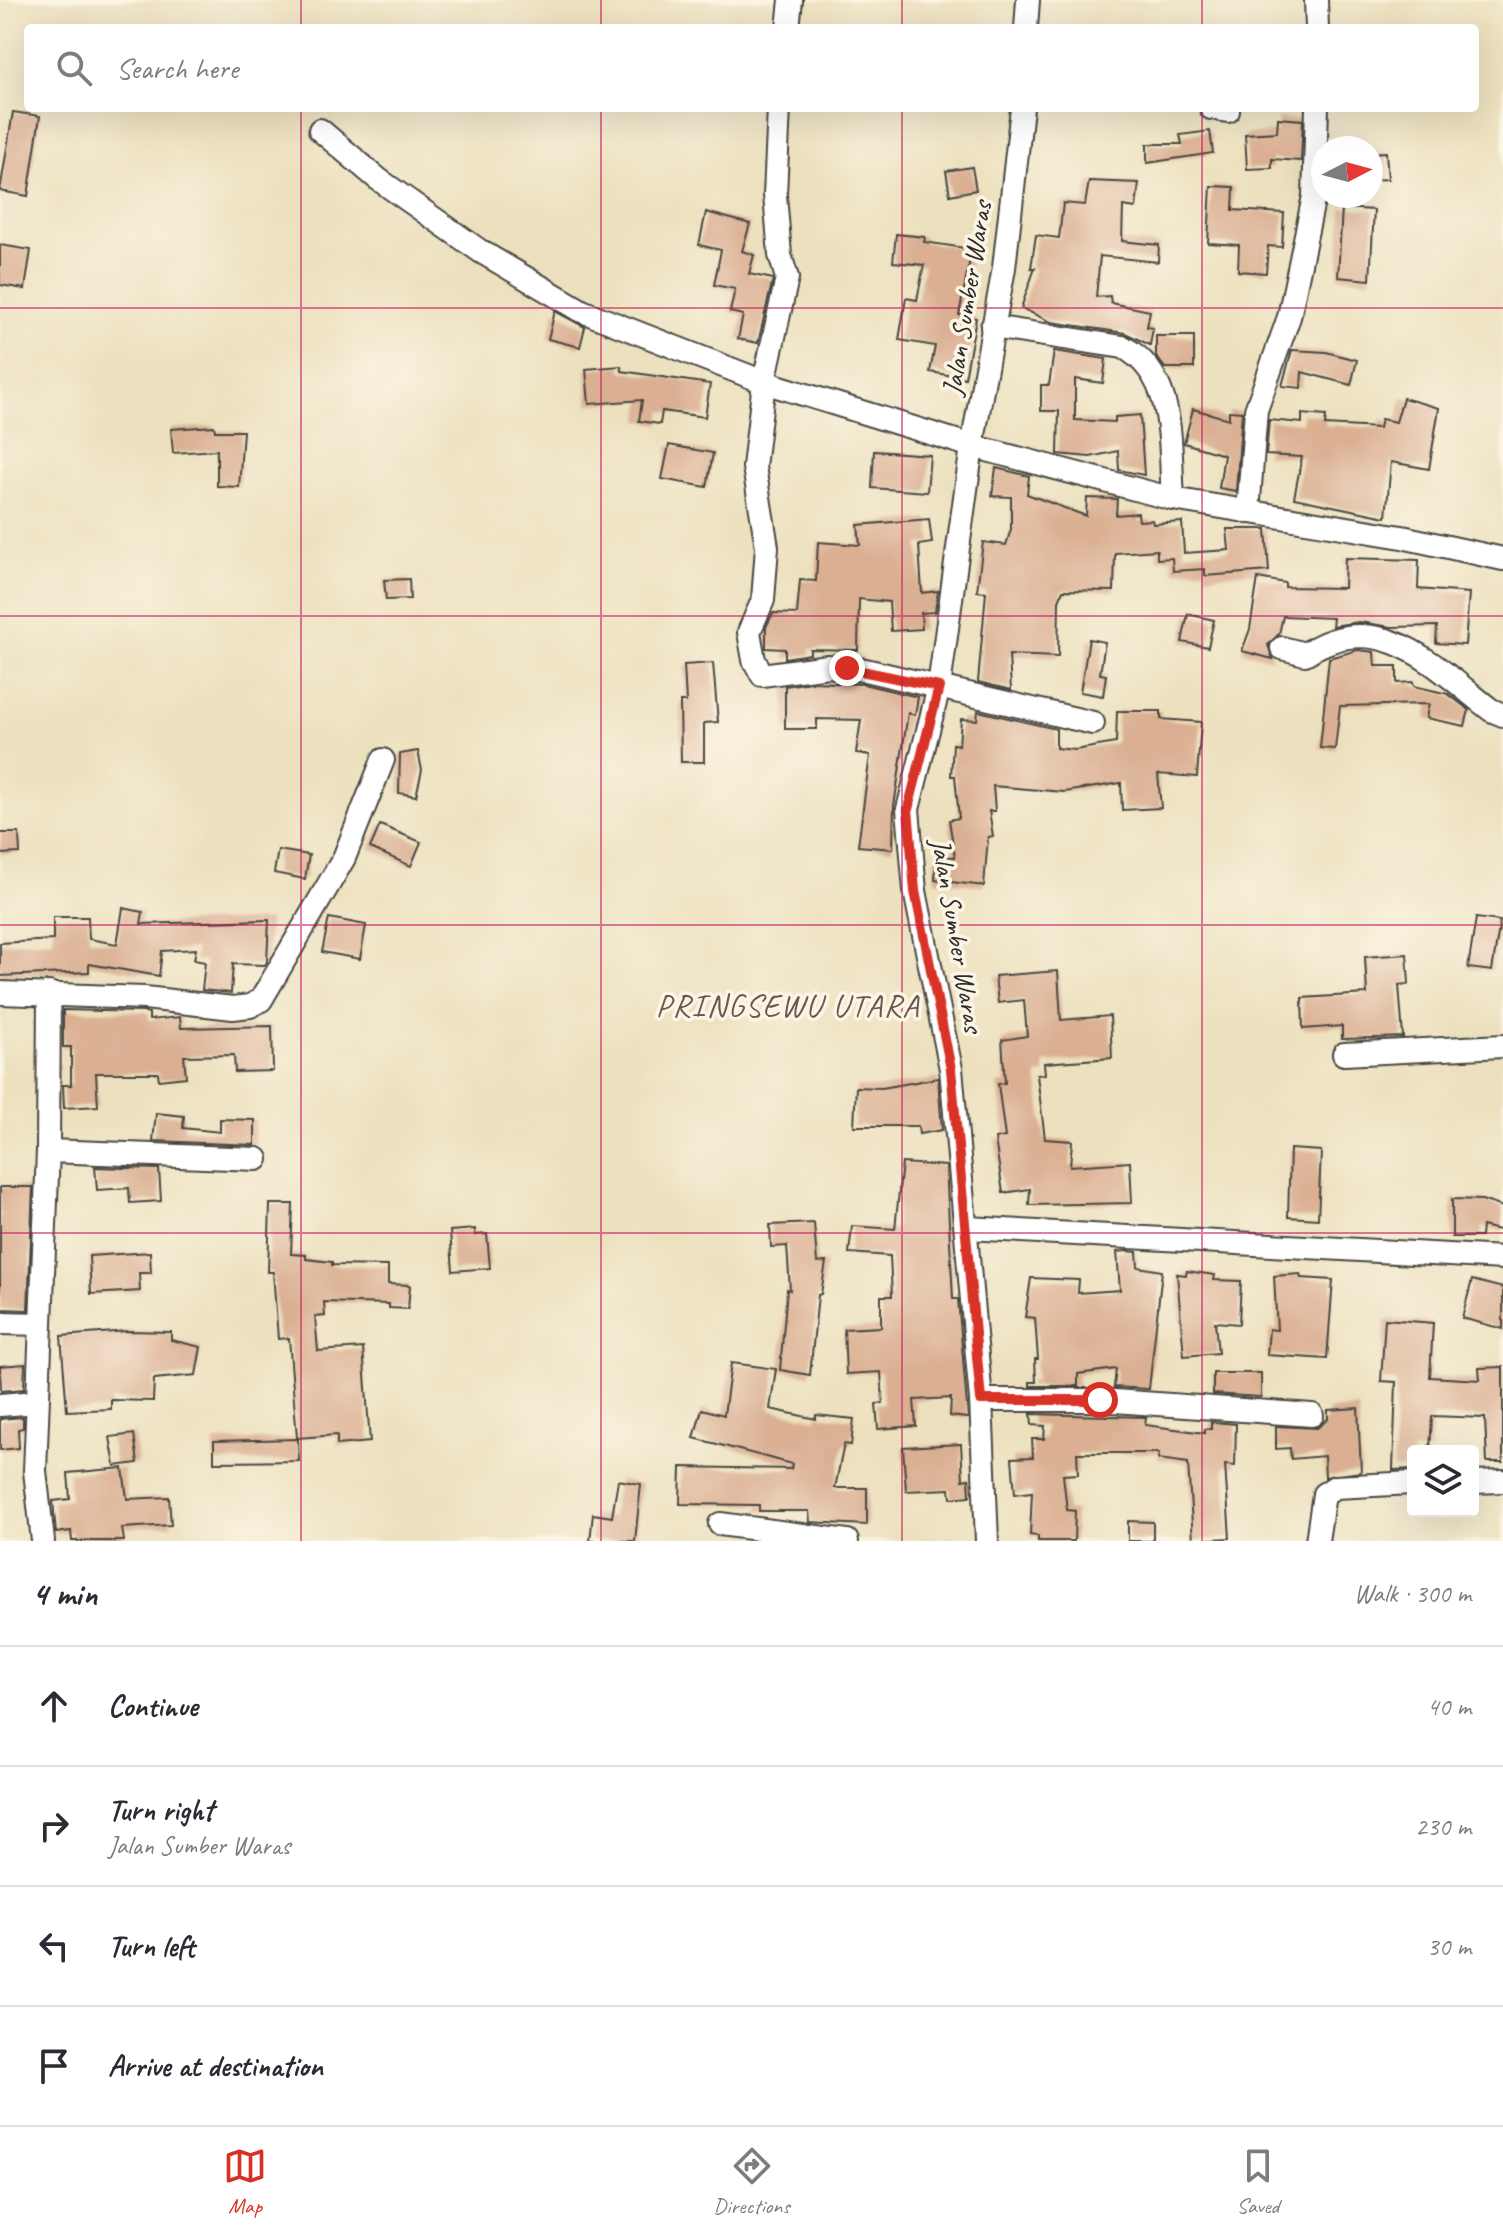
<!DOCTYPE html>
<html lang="en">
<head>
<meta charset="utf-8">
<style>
  body { margin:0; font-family:Caveat,sans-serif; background:#f2f2f3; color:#2b2b33 }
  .controls { position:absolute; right:24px; bottom:24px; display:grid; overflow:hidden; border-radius:8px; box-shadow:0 8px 32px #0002 }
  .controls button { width:72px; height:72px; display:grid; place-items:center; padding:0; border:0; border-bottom:2px solid #e1e1e2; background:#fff; color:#2b2b33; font:40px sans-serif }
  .compass { position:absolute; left:1311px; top:136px; width:72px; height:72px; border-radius:50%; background:#fff; box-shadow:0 8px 32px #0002; rotate:84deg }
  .stop { position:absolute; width:24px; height:24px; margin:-18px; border:6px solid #d93025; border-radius:50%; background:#fff }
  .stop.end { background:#d93025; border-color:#fff; box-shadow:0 2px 8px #0008 }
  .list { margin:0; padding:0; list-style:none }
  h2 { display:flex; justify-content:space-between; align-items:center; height:104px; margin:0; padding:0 32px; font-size:34px }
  h2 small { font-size:26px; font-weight:400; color:#7c7c81 }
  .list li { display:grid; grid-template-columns:52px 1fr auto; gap:24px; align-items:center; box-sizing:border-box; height:120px; padding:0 32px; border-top:2px solid #e1e1e2 }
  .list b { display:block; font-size:30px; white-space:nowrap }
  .list p { margin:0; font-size:26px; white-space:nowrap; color:#7c7c81 }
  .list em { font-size:26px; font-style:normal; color:#7c7c81 }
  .icon { flex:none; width:44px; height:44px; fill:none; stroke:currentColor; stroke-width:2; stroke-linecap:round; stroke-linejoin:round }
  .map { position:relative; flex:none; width:1503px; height:1541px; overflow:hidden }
  .search { position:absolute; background:#fff; box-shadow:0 8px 32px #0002; left:24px; right:24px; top:24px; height:88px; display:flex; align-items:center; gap:20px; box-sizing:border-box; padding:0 28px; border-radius:8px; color:#7c7c81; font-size:30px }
  .sheet { height:584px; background:#fff }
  nav { display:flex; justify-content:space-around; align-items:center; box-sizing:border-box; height:112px; border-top:2px solid #e1e1e2; background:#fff; font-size:22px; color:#7c7c81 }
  nav a { display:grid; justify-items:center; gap:4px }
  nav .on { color:#d93025 }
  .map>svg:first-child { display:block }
  .building { fill:#daaf92 }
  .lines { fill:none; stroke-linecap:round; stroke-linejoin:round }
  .minor-casing { stroke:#484641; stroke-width:26 }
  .minor { stroke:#fff; stroke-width:22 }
  .route { stroke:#d93025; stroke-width:10 }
  .grid { fill:none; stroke:#c2185b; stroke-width:2; stroke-opacity:0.55 }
  .labels { text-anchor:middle; stroke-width:7; stroke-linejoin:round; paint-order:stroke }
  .street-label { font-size:28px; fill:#2b2b2b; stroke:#fcf5e5 }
  .quarter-label { font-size:32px; letter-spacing:2px; fill:#68594f; stroke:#fcf5e5 }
</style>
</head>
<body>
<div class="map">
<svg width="1503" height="1541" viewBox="0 0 1503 1541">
  <rect width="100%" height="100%" fill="#fcf5e5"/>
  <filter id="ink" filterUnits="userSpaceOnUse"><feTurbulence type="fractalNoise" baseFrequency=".0125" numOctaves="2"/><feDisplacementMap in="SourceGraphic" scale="16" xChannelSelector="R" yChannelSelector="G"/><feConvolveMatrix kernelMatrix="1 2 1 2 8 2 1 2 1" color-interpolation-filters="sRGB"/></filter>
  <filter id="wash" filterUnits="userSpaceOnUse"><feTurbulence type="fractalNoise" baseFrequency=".006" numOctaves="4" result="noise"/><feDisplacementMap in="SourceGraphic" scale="32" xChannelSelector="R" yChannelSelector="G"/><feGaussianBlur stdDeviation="1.8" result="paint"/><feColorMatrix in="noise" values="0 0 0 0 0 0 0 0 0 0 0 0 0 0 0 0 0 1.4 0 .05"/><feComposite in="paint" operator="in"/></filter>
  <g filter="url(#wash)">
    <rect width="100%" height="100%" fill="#ece0be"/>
    <g id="blocks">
      <g class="building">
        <path d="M13 112 40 116 28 196 0 191Z"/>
        <path d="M1278 118 1303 120 1301 161 1272 159V168L1247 169 1245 134 1277 132Z"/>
        <path d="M1210 131 1213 153 1147 163V144H1182L1180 135Z"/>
        <path d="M1386 152 1388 179 1371 180V153Z"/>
        <path d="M972 167 976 190 950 195 946 171Z"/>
        <path d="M1089 181 1139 183 1136 208 1123 206 1122 241 1159 245 1158 262 1100 256 1096 297 1110 296 1111 303 1150 311 1147 327 1153 328 1150 345 1125 333 1051 322 1021 308 1035 268H1031L1036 235 1059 238 1063 203 1085 205Z"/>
        <path d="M1211 186 1234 187 1233 210 1284 213 1282 247 1268 246 1266 273 1238 271 1239 245 1208 243Z"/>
        <path d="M1342 208 1374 210 1370 280 1338 277Z"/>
        <path d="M706 212 750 224 742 251 754 255 749 274 773 279 758 343 738 339 743 315 730 312 735 289 714 285 721 250 699 245Z"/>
        <path d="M896 234 925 237 924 242 972 249 959 315 976 318 965 378 930 372 935 346 899 340 906 298 917 300 924 265 893 262Z"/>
        <path d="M0 245 31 250 25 289 0 285Z"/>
        <path d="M555 311 585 327 580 347 548 339Z"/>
        <path d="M1156 336H1194V368H1165L1156 356Z"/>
        <path d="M1292 350 1326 352 1357 360 1351 385 1302 372 1301 388 1282 386Z"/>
        <path d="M1054 351 1106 359 1103 383 1075 379V420L1115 422V417L1140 415 1144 475 1119 470 1118 451 1090 457 1058 454 1059 411H1041V385H1049Z"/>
        <path d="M621 366 622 371 710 384 705 417 662 411 660 424 639 421 642 400 589 404 586 369Z"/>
        <path d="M1403 398 1439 408 1429 469 1391 462 1386 517 1294 498 1302 457 1266 455 1269 420 1302 423V414L1326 416 1325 425 1379 428 1381 419 1396 422Z"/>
        <path d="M1193 409 1229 419V411L1242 412 1236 491 1219 488 1224 455 1184 443Z"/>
        <path d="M214 426 215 431H243L239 487 217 486V450L173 453 171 429Z"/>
        <path d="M669 445 713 453 707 487 662 479Z"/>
        <path d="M874 451 930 455 927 492 872 488Z"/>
        <path d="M996 468 1029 476 1027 494 1086 516 1087 498 1117 499 1116 515 1138 513 1139 521 1152 520 1153 524 1182 522 1184 553 1229 550 1227 529H1266L1269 571 1205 576V569L1173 571 1172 558 1157 559V550L1115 553 1114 591 1063 590 1059 601 1058 657 1009 655 1011 690 978 682 986 592 977 591 983 542 1006 545 1011 529V497L992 496Z"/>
        <path d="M929 519 932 543 919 545 922 593 938 591 935 612 921 613 922 629 891 631 889 602 859 599 858 650 810 649V654L785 658V649L766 648V627L773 613 797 614 800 580 816 581 818 542 860 545 858 525Z"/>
        <path d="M1345 558 1419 560 1418 589 1469 593 1465 645 1436 643 1437 626 1392 627 1359 622 1332 626 1333 618 1283 616 1279 634 1268 645 1273 659 1242 651 1250 629 1258 578 1285 583V587L1344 588Z"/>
        <path d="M409 579 410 599 386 600 384 580Z"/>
        <path d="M1188 614 1214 620 1208 647 1182 642Z"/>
        <path d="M1089 639 1105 642 1100 674 1106 675 1103 696 1080 692Z"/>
        <path d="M1358 650 1374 652 1375 666H1397V683L1413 682 1414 686 1448 694 1469 710 1465 726 1426 718 1429 704 1340 706 1335 749 1320 748 1329 658Z"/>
        <path d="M713 663 718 722 704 723V762H681L680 702H686L684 665Z"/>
        <path d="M811 682 863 684 918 697 915 715 908 713 894 806 893 849 858 846 870 755 856 753 861 720 817 719V729H785V686Z"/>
        <path d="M978 711 1056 729V748L1075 750 1116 743 1117 711H1161V719L1201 722 1197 777 1158 774 1161 808 1122 810 1121 783 1064 792 993 786 995 811H989L993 836 988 837 984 886 935 880 936 856 955 857 949 820 959 818 955 776H951L953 744 959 745 961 719 977 720Z"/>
        <path d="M418 751 422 770 416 796 399 793 400 754Z"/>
        <path d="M380 825 421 842 411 866 370 848Z"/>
        <path d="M0 833H19L20 853 0 854Z"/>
        <path d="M278 850 309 855 305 879 274 873Z"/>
        <path d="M123 908 143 912 141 924 269 920 267 962 265 965 233 964 231 993 202 990 205 962 194 960 196 949 162 951 159 976 89 964V972L0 976V943L53 940V917H88L89 939 117 944Z"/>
        <path d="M329 918 366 925 360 959 322 952Z"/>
        <path d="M1476 918 1500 921 1492 971 1468 968Z"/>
        <path d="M1407 954 1409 984 1399 985 1403 1037 1342 1039V1026L1303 1029 1302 998 1367 994 1365 957Z"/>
        <path d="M1058 971 1061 1020 1110 1016 1112 1058 1044 1063 1045 1074 1037 1075 1045 1139 1072 1141 1070 1166 1130 1162 1132 1203 1029 1205 1030 1189 1003 1193 995 1139 1005 1137 998 1084 1005 1083 1002 1040 1027 1036 1024 1000 998 1003 995 976Z"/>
        <path d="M63 1010 144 1012 149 1013V1020L180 1017 181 1028 272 1026 273 1071 235 1072 234 1055 184 1056 186 1077 159 1080 158 1073H96L98 1106 64 1108 63 1085H71V1047H63Z"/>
        <path d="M938 1078 942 1130 919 1134 918 1126H854L856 1087 882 1088Z"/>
        <path d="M156 1113 184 1116 183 1128 220 1132V1119L255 1120V1145L153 1141Z"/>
        <path d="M1290 1149 1321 1151 1318 1219 1288 1217Z"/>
        <path d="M902 1163 946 1166 953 1299H958L968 1418 950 1416 951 1398 914 1400 916 1426 878 1429 876 1404 883 1403 881 1372 846 1374 844 1329 881 1327V1296H892L890 1256 849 1253 852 1226 895 1229Z"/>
        <path d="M95 1167 159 1169 161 1201 130 1203 129 1188 97 1190Z"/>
        <path d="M0 1187H33L28 1310 0 1309Z"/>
        <path d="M1452 1199 1482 1200 1503 1207V1231L1482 1226 1481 1237H1452Z"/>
        <path d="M270 1204H293L291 1254 306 1255V1259L332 1262V1265L388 1266V1284L410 1285 408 1309 389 1308V1304L324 1302 325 1316 315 1317 318 1351 363 1348 370 1442 337 1445V1435L297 1438 289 1338 278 1339 273 1272H268Z"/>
        <path d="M814 1223 817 1263 826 1262 821 1294 818 1295 810 1375 780 1370 787 1289 790 1290 787 1246 771 1247 770 1225Z"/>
        <path d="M475 1229V1235L487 1234 490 1268 453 1271 450 1231Z"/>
        <path d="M1127 1251 1137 1252 1138 1267 1162 1271 1149 1389 1114 1387 1116 1369 1078 1374V1386H1030V1382H1036L1035 1359H1038L1035 1318 1025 1317 1031 1278 1079 1280 1078 1293 1120 1290 1117 1252Z"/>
        <path d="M150 1252 151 1273H139L140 1291 91 1294 89 1256Z"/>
        <path d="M1187 1271 1215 1275 1214 1280 1241 1281 1239 1324 1215 1322 1218 1353 1184 1356 1177 1274 1186 1275Z"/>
        <path d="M1300 1274 1301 1278 1333 1280 1327 1359 1267 1355 1269 1329 1277 1330 1274 1276Z"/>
        <path d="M1472 1280 1503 1288V1329L1462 1318Z"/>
        <path d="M1385 1319 1433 1323 1430 1377 1480 1380 1479 1368 1503 1367V1462H1487L1485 1418 1432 1416 1430 1451H1413V1469L1393 1470 1396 1382 1381 1381Z"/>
        <path d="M128 1331 171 1332V1340L201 1347 196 1375 154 1379 153 1401 111 1400V1409L67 1411 61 1336Z"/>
        <path d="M731 1363 776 1369 770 1409 816 1419V1415L854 1419 851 1445 844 1444 835 1488H867V1525L810 1522 809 1511H759V1505L680 1504 681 1467 791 1469 792 1464 694 1438 702 1409 724 1415Z"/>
        <path d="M25 1364 24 1389 1 1391 0 1366Z"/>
        <path d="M1213 1373H1261V1397L1213 1394Z"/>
        <path d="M1358 1408 1361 1472 1325 1477 1324 1456 1291 1459 1290 1448 1276 1449V1426L1317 1428 1328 1419V1410Z"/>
        <path d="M1031 1414 1146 1417 1145 1425 1205 1433V1429H1211V1422L1236 1424 1235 1466 1225 1465 1230 1538 1193 1540 1188 1463 1158 1459 1159 1453H1077L1078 1474 1063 1475 1067 1510 1075 1511 1074 1541H1038V1536L1030 1535 1032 1492 1015 1494 1012 1458 1033 1457 1032 1439H1044L1045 1426 1032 1425Z"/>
        <path d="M23 1417V1428L18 1429 19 1448 0 1450V1419Z"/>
        <path d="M134 1434 138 1463 115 1466 110 1437Z"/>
        <path d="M298 1439 299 1461 214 1462V1441Z"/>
        <path d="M961 1444 963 1480 969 1479 970 1496 951 1498 950 1489 906 1491 903 1447Z"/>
        <path d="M123 1468 127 1499 169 1497 171 1525 122 1528 124 1541H72L71 1531 56 1533 53 1501 70 1499 68 1473Z"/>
        <path d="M618 1480 641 1484 635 1541H590L593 1514 612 1517Z"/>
        <path d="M1128 1521 1153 1522V1541H1128Z"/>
      </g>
    </g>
  </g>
  <g filter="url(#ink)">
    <use href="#blocks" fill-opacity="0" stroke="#484641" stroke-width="2"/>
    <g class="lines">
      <g class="minor-casing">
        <g id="minor">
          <path d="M1316 0 1317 28"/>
          <path d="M788 28 791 0"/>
          <path d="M1026 28 1028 0"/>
          <path d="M779 108 775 195 780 255 787 278 764 382 754 467 767 547 763 600 749 632 754 660 762 675 828 666 865 670 1093 723"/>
          <path d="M1211 108 1228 111"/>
          <path d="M320 130 378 179 480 251 582 311 764 382 972 446 1173 499 1402 537 1503 559"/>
          <path d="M992 327 1123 347C1177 375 1169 446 1173 499"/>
          <path d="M1248 512 1256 410 1289 317 1314 196 1317 108"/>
          <path d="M1282 648 1305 654C1380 605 1435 667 1491 710L1503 715"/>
          <path d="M0 993 145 998 233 1008 250 1006 261 1000 344 858 383 760"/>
          <path d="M1344 1054 1503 1046"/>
          <path d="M48 1151 257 1159"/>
          <path d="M968 1228 1503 1258"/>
          <path d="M0 1323 41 1324"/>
          <path d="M981 1400H1100L1312 1415"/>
          <path d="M0 1405 37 1402"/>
          <path d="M1473 1482 1503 1481"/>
          <path d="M720 1524 847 1541"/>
          <path d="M43 1541 35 1471 48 1151 49 993"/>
          <path d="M987 1541 981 1400 951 1069 915 891 908 809 939 687 972 446 1004 268 1022 108"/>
          <path d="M1317 1541 1324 1494 1335 1487 1413 1483"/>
        </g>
      </g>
      <use href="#minor" class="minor"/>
    </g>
  </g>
  <g class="lines" filter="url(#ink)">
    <path class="route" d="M847 668 939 687 908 809 915 891 951 1069 981 1400H1100"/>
  </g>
  <path class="grid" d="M301 0V28M601 0V28M902 0V28M1202 0V28M301 108V1541M601 108V1541M902 108V1541M1202 108V1541M0 308H1503M0 616H1503M0 925H1503M0 1233H1503"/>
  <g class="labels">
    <g class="street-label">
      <text transform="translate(966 298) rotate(-81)" y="10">Jalan Sumber Waras</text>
      <text transform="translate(958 935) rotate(80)" y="10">Jalan Sumber Waras</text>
    </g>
    <g class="quarter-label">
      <text x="788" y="1016">PRINGSEWU UTARA</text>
    </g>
  </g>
</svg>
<div class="controls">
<button><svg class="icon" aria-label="layers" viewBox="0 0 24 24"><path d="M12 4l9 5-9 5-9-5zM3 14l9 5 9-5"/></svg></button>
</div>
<svg class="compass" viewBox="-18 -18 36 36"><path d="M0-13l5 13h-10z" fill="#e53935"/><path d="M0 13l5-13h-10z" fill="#7c7c81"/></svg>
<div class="stop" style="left:1100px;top:1400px"></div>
<div class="stop end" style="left:847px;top:668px"></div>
<div class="search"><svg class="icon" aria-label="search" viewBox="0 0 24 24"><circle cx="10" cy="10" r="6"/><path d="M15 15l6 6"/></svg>Search here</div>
</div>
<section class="sheet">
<h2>4 min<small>Walk · 300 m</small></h2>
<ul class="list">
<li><svg class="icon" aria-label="ahead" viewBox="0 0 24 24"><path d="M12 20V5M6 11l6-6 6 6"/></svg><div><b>Continue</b></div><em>40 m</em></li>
<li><svg class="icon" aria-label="right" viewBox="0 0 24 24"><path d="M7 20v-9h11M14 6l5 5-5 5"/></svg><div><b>Turn right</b><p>Jalan Sumber Waras</p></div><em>230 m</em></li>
<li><svg class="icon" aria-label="left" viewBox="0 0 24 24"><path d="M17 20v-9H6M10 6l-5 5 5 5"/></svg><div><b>Turn left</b></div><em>30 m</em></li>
<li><svg class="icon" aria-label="arrive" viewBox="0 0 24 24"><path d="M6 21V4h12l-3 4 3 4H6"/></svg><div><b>Arrive at destination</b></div></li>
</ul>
</section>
<nav>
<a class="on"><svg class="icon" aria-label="map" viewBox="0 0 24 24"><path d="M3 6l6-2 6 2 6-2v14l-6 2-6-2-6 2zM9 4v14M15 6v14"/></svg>Map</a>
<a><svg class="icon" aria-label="directions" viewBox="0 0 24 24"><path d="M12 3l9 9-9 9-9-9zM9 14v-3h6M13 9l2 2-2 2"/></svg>Directions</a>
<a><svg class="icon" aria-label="saved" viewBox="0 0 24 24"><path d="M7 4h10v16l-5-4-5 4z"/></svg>Saved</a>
</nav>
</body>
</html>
